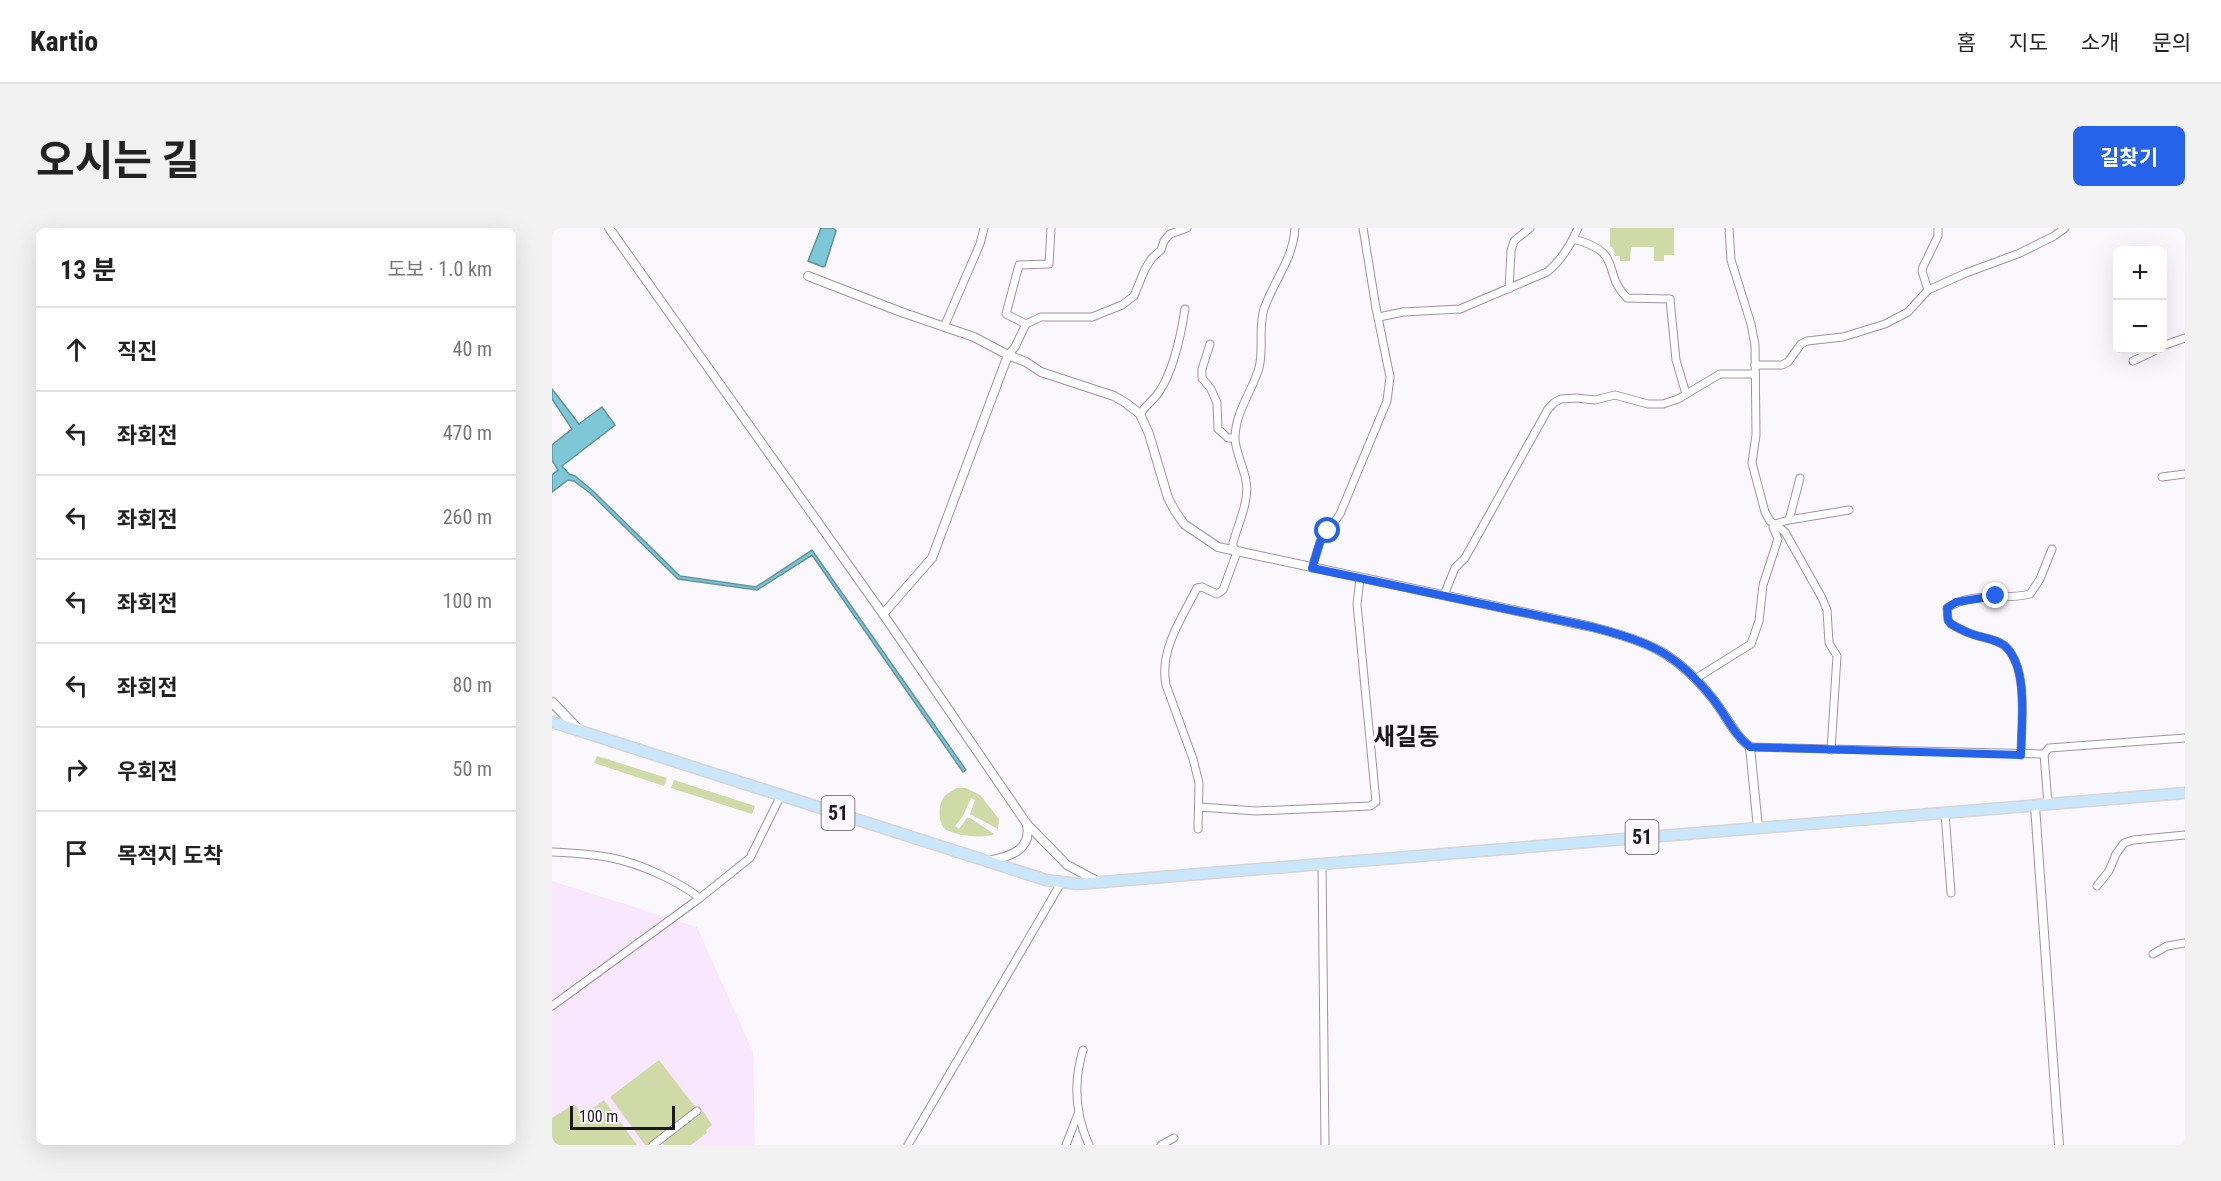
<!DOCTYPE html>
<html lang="ko">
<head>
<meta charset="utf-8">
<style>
  body { margin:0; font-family:"Roboto Condensed","Noto Sans KR",sans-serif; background:#f2f2f2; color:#222 }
  .controls { position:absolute; right:18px; top:18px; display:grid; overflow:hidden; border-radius:9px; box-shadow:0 6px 24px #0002 }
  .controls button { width:54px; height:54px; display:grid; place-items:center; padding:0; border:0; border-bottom:2px solid #e0e0e0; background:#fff; color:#222; font:30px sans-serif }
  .scale { position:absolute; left:18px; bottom:15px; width:105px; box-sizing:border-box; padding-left:6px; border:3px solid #1d1820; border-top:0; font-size:16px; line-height:21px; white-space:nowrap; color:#1d1820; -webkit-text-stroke:4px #fbf8fd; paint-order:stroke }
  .stop { position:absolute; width:18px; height:18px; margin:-14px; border:4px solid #2563eb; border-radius:50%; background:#fff }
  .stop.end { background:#2563eb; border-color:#fff; box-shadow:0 2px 6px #0008 }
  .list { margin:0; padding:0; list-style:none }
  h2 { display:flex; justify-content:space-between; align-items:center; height:78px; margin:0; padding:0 24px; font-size:26px }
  h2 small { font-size:20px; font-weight:400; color:#767676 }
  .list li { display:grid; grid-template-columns:39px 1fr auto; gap:18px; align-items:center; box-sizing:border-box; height:84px; padding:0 24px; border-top:2px solid #e0e0e0 }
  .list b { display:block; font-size:22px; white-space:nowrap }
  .list em { font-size:20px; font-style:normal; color:#767676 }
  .icon { flex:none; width:33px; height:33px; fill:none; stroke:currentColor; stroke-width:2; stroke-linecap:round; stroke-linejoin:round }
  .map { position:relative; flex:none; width:1633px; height:917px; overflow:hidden; border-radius:9px }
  header { display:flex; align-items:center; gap:36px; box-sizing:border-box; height:84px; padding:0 30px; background:#fff; border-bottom:2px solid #e0e0e0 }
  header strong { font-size:28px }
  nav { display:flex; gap:33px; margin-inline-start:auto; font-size:21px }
  .intro { display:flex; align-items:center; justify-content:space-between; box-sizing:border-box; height:144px; padding:0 36px }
  h1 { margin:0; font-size:42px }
  .button { padding:15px 27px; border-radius:9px; background:#2563eb; color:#fff; font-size:21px; font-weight:700 }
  main { display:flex; gap:36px; padding:0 36px }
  aside { flex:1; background:#fff; border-radius:9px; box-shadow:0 6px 24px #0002 }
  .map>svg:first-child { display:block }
  .built { fill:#f8e7ff }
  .green { fill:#cfdaa6 }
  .water { fill:#7dc7d7; stroke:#6092a0; stroke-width:1.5 }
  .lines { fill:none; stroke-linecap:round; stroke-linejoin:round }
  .minor-casing { stroke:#a091a6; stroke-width:9 }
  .tertiary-casing { stroke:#a091a6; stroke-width:10 }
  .secondary-casing { stroke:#a091a6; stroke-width:11 }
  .primary-casing { stroke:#d6d5d7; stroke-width:13 }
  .minor { stroke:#fff; stroke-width:7 }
  .tertiary { stroke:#fff; stroke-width:8 }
  .secondary { stroke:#fff; stroke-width:9 }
  .primary { stroke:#cae6fa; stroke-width:10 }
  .route { stroke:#2563eb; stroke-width:8 }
  .labels { text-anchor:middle; stroke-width:6; stroke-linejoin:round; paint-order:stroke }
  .shield { fill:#fbf8fd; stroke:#605b62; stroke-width:1.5 }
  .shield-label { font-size:20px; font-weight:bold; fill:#1d1820 }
  .quarter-label { font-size:24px; font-weight:bold; fill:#1d1820; stroke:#fbf8fd }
</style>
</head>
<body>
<header>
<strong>Kartio</strong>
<nav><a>홈</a><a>지도</a><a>소개</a><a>문의</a></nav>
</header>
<div class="intro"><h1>오시는 길</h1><a class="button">길찾기</a></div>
<main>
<aside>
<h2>13 분<small>도보 · 1.0 km</small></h2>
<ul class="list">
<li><svg class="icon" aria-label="ahead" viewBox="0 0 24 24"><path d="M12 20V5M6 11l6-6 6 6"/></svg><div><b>직진</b></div><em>40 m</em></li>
<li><svg class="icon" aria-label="left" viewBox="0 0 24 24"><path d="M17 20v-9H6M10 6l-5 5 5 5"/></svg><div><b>좌회전</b></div><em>470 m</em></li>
<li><svg class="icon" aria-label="left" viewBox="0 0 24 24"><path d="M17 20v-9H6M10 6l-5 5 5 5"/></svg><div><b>좌회전</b></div><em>260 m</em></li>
<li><svg class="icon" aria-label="left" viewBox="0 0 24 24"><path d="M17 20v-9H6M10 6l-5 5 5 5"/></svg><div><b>좌회전</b></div><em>100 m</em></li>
<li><svg class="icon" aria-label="left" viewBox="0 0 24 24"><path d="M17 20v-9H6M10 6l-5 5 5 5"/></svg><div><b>좌회전</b></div><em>80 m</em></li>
<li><svg class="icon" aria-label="right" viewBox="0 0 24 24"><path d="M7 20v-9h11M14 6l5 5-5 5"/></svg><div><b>우회전</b></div><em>50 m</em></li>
<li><svg class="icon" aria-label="arrive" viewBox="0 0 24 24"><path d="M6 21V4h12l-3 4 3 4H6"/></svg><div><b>목적지 도착</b></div></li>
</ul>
</aside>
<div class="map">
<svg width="1633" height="917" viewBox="0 0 1633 917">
  <rect width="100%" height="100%" fill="#fbf8fd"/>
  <path class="built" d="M0 653 145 699 201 824 203 917H0Z"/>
  <g class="green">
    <path d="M1058 0H1122V27H1112V33H1102V19H1079L1078 33H1068V28H1063L1061 20 1058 18Z"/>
    <path d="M45 528 115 550 112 558 42 535Z"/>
    <path d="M122 552 203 578 200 586 119 560Z"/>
    <path d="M404 560H414L428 567 447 591 446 601 418 586 423 572 419 570 411 588 403 598 407 601 415 590H418L442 606C433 611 400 608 392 600 386 593 386 576 392 569 395 565 401 563 404 560Z"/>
    <path d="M107 832 144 880 96 917H93L58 869Z"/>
    <path d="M52 872 85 917H0V890L22 876 32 887Z"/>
    <path d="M151 883 160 897 154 902 155 905 139 917H112L109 913Z"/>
  </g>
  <g class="water">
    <path d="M269 0H281L284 3 273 38 271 39 256 33Z"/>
    <path d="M0 161 27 196 50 179 63 197 10 238 17 246 23 248 41 263 128 348 204 359 260 322 414 542 411 544 260 327 205 362 126 351 38 265 22 253 16 252 0 264V247L6 242 0 232V217L20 201 0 171Z"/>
  </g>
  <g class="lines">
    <g class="minor-casing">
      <g id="minor">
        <path d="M1177 0 1179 32 1199 96 1203 117 1204 207 1200 235 1213 284 1218 293 1233 304 1270 370 1275 382 1277 415 1285 428 1279 522"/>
        <path d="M1021 11C1073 24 1049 44 1075 70L1118 71 1124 132 1134 166"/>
        <path d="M957 61 959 23 962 13 978 0"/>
        <path d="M1376 62 1370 43 1371 39 1386 8V0"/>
        <path d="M827 89 851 84 908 81 995 44C1009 33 1019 16 1026 0"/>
        <path d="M474 96 489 89H540L570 77 582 68 593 41 600 30 609 22 612 13 618 6 635 0"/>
        <path d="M392 99 428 16 432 0"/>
        <path d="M658 116 650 141V150L659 161 665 175 666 201 676 210H682"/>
        <path d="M1610 118 1633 110"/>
        <path d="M456 127 463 119 474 96 454 86 467 37 497 36 499 0"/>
        <path d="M1581 133 1604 122"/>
        <path d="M1203 137H1230L1236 134 1249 116 1255 113 1291 109 1333 96 1356 84 1376 62 1414 45 1468 25 1502 8 1513 0"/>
        <path d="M588 186C593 178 602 172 607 164 621 143 629 107 633 81"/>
        <path d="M1610 249 1633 246"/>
        <path d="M1237 292 1297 282"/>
        <path d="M760 340 768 314 788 286 835 173 838 149 824 80 811 0"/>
        <path d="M892 367 903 340 913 330 996 181 1003 174 1009 171 1025 170 1043 172 1063 167 1096 176H1111L1126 171 1168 146H1203"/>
        <path d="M1143 451 1199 416 1207 393 1211 357 1226 311 1221 299 1223 296 1237 292 1248 250"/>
        <path d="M1198 519 1492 526 1496 576"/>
        <path d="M1492 526 1497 520 1633 510"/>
        <path d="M1469 527C1469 497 1477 441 1454 419 1446 411 1430 410 1420 406 1413 404 1406 400 1399 396L1396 392 1395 380C1420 363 1451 373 1478 366L1488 351 1500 321"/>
        <path d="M647 579 704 583 818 578 824 574 805 376 808 351"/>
        <path d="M1393 585 1399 665"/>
        <path d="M646 601 647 555 641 531 614 457C607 422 630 390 645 360L650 359 665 366 671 362 685 324 681 319V315C686 296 698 272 694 253 692 240 682 220 683 209 684 182 700 164 707 140 712 120 706 100 712 81 722 52 741 32 743 0"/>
        <path d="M0 624C20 625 41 626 60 630 89 636 124 652 148 670"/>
        <path d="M770 636 773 917"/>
        <path d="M1545 658 1557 643 1564 626 1572 615 1581 612 1633 607"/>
        <path d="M1601 726 1615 718 1633 715"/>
        <path d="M0 778 148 670 198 630 229 567"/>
        <path d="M531 822C521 855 523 886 537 917"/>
        <path d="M101 917 145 883"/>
        <path d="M356 917 509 655"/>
        <path d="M514 917 526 886"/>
        <path d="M609 917 622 910"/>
      </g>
    </g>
    <g class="tertiary-casing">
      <g id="tertiary">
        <path d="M57 0 331 386 475 596 515 637 547 654"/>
        <path d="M256 48 349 84 422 109 456 127 474 134 489 144 562 168 574 175 588 186 597 206 616 270 623 283 632 296 666 319 1040 399C1095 413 1124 424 1161 471 1174 487 1182 507 1198 519L1206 600"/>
        <path d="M331 386 380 330 456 127"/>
        <path d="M1483 578 1507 917"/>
        <path d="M436 633C456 629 480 623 475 597"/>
      </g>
    </g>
    <g class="secondary-casing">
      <path id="secondary" d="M0 474 27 502"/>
    </g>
    <g class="primary-casing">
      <path id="primary" d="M0 494 494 652 526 656 1633 565"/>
    </g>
    <use href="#minor" class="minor"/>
    <use href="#tertiary" class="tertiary"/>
    <use href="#secondary" class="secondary"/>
    <use href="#primary" class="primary"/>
  </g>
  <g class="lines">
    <path class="route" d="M776 303 768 314 760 340 1040 399C1095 413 1124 424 1161 471 1174 487 1182 507 1198 519L1469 527C1469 497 1477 442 1454 419 1446 411 1430 410 1420 406 1413 404 1406 400 1399 396L1396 392 1395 380 1404 374 1444 368"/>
  </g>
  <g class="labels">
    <g class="shield">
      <rect x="269.5" y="568" width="33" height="34" rx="4.5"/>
      <rect x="1073.5" y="592" width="33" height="34" rx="4.5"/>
    </g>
    <g class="shield-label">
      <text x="286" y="592">51</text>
      <text x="1090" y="616">51</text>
    </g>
    <g class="quarter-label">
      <text x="854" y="517">새길동</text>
    </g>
  </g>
</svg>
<div class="controls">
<button>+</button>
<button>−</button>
</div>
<div class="scale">100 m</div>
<div class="stop" style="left:776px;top:303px"></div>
<div class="stop end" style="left:1444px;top:368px"></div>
</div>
</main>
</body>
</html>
